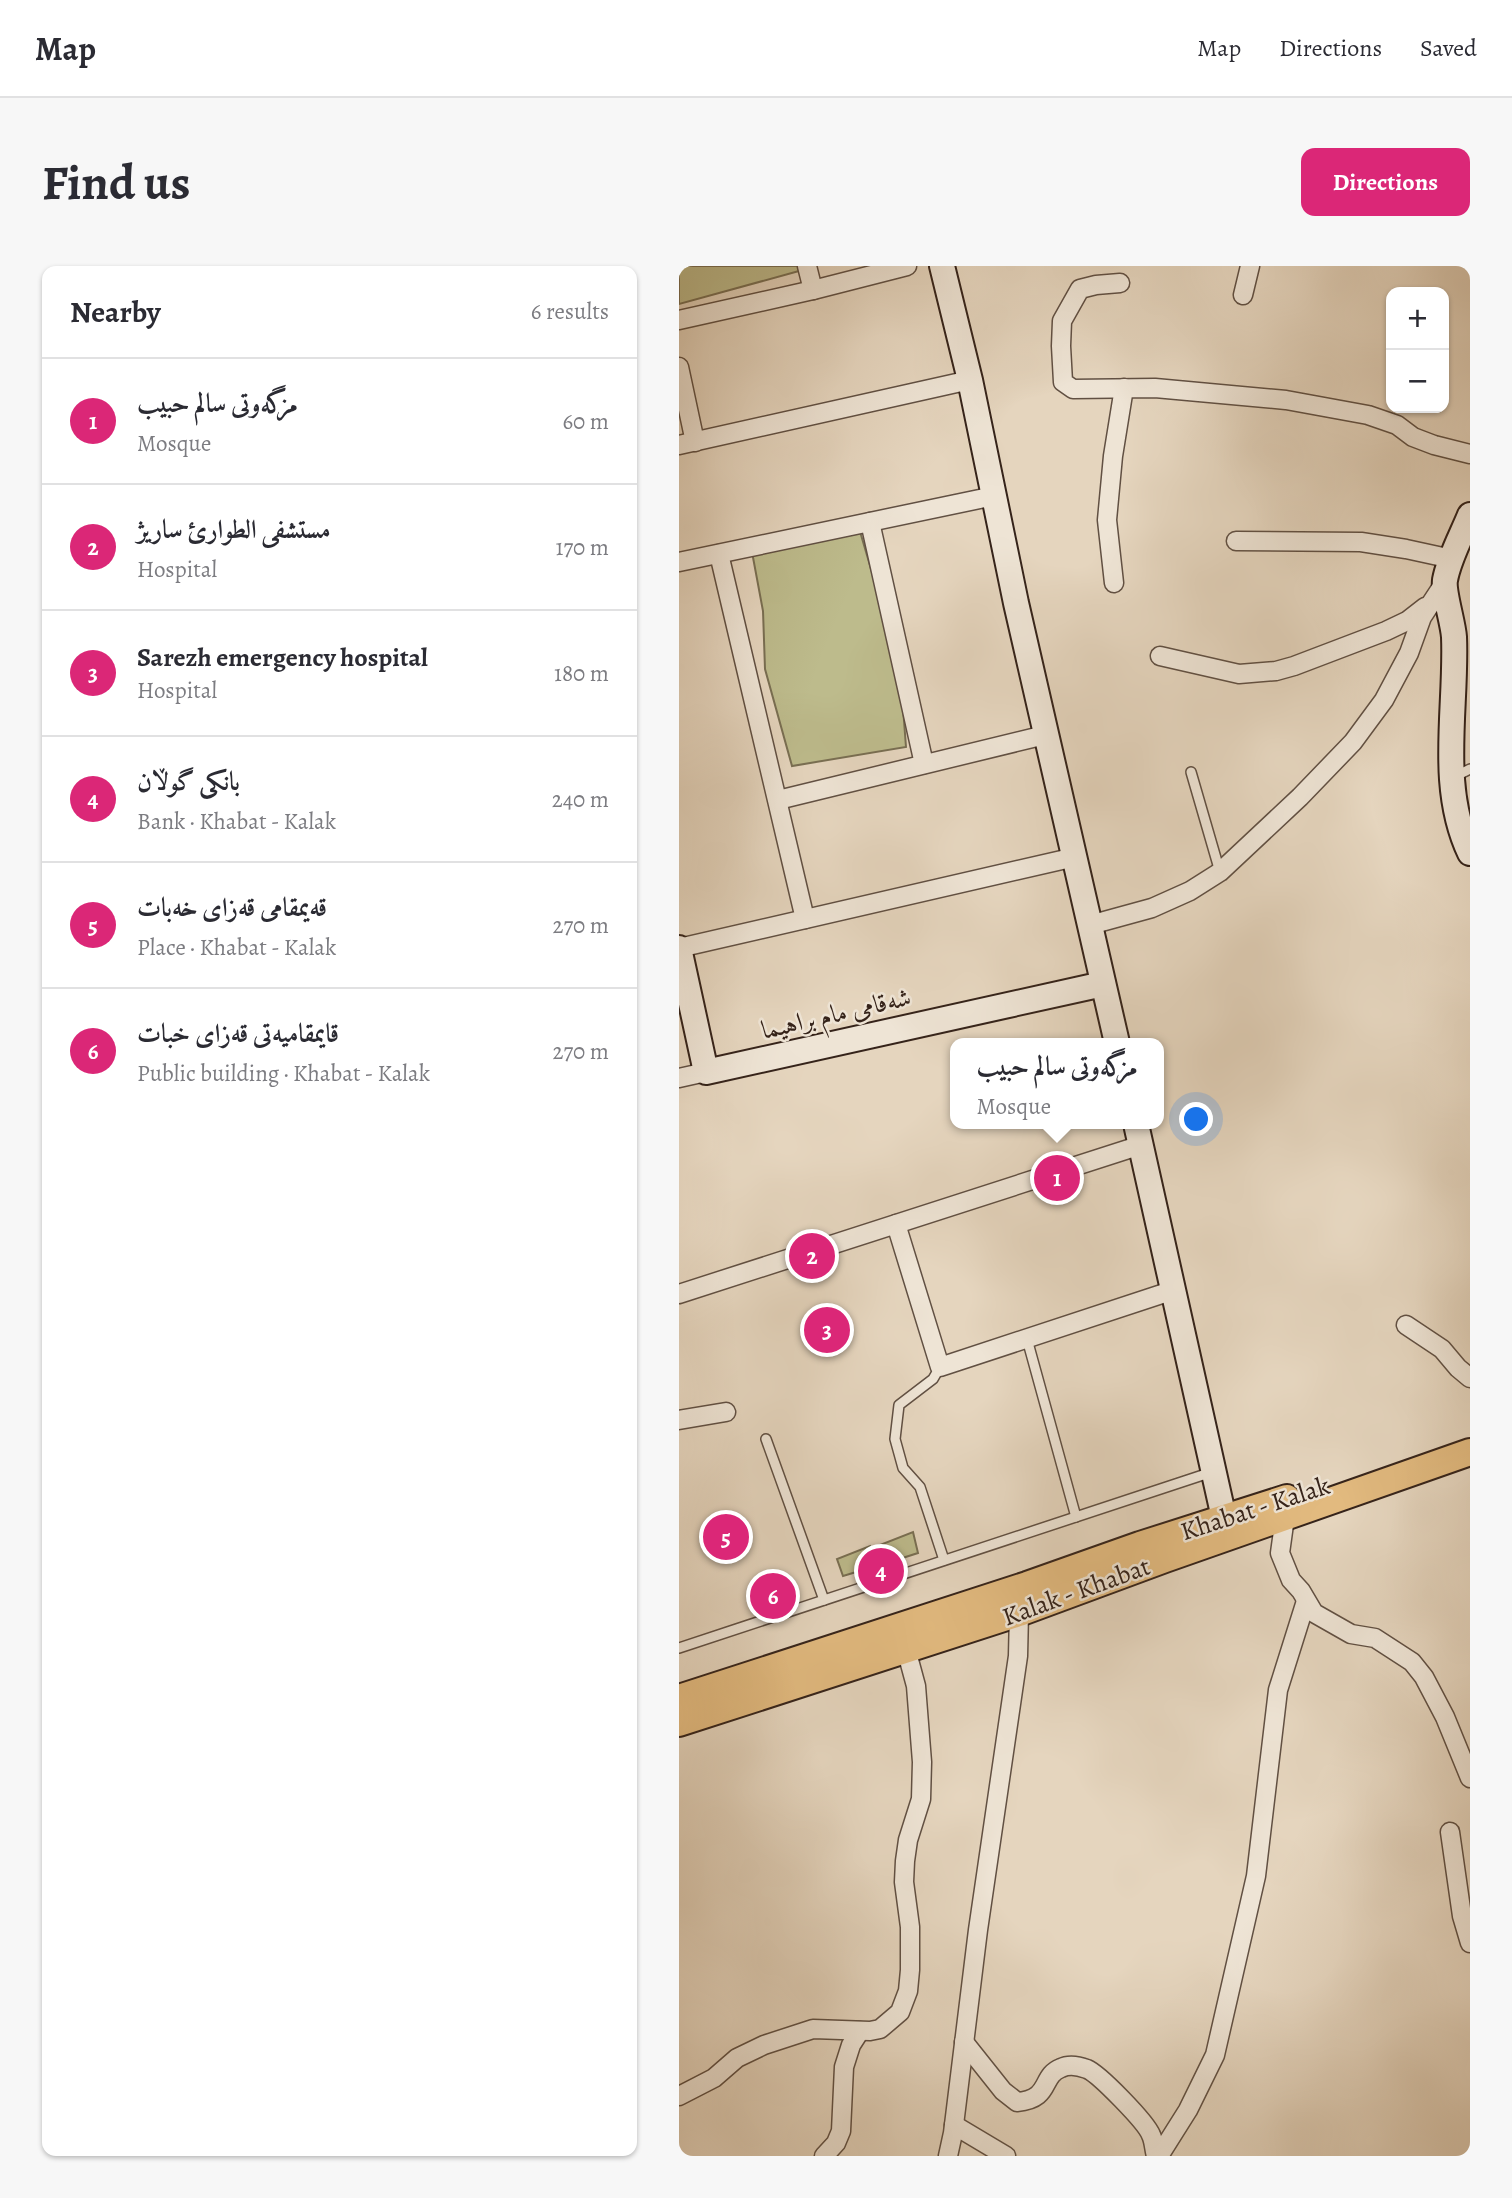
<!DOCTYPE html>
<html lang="en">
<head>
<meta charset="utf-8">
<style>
  body { margin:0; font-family:Alegreya,Amiri,serif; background:#f7f7f7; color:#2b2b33 }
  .controls { position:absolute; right:21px; top:21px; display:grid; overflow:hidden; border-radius:14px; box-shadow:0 2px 5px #0004 }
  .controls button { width:63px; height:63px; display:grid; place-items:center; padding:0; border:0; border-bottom:2px solid #e1e1e2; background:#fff; color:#2b2b33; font:35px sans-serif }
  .you { position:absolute; left:518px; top:854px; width:24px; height:24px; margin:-18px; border:5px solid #fff; border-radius:50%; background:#1a73e8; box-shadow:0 0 0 10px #1a73e833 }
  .badge { display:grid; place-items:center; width:46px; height:46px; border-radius:50%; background:#db2777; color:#fff; font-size:23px; font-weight:700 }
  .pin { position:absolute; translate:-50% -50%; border:4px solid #fff; box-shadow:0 2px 7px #0006 }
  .popup { position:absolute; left:271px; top:772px; width:214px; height:91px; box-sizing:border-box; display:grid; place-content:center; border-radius:14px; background:#fff; filter:drop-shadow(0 2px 5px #0005); font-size:23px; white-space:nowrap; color:#7c7c81 }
  .popup b { font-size:26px; color:#2b2b33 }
  .popup::after { content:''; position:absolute; left:50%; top:100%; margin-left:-14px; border:14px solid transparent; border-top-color:#fff }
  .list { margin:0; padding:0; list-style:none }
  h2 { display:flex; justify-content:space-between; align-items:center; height:91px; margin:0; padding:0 28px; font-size:30px }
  h2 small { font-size:23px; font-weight:400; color:#7c7c81 }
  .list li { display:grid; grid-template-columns:46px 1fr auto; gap:21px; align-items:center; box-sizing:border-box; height:126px; padding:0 28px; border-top:2px solid #e1e1e2 }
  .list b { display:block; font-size:26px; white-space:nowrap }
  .list p { margin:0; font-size:23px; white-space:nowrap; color:#7c7c81 }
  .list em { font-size:23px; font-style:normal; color:#7c7c81 }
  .map { position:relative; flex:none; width:791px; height:1890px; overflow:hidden; border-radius:14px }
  header { display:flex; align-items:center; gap:42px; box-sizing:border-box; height:98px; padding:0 35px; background:#fff; border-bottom:2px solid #e1e1e2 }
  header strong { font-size:33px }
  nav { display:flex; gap:38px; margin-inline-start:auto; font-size:24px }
  .intro { display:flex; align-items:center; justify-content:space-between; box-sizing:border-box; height:168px; padding:0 42px }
  h1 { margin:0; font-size:49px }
  .button { padding:18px 32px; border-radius:14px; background:#db2777; color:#fff; font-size:24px; font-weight:700 }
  main { display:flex; gap:42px; padding:0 42px }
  aside { flex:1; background:#fff; border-radius:14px; box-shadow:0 2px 5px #0004 }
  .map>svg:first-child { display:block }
  .green { fill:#bdbb8c; stroke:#796f53; stroke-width:2 }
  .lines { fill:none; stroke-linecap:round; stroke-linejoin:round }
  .lane-casing { stroke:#615043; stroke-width:12 }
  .street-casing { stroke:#615043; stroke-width:21 }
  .secondary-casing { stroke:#35231a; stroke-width:28 }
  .primary-casing { stroke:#35231a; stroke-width:30 }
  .lane { stroke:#eee4d5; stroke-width:9 }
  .street { stroke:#eee4d5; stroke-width:18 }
  .secondary { stroke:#eee4d5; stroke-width:24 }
  .primary { stroke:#e2ba7f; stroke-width:26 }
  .labels { text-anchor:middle; stroke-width:5; stroke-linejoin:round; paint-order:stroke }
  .street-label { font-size:26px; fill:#35231a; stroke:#eee4d5 }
</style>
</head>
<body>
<header>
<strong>Map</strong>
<nav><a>Map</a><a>Directions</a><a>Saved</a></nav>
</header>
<div class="intro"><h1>Find us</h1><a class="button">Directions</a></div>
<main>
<aside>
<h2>Nearby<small>6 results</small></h2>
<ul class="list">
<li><span class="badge">1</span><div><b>مزگەوتی سالم حبیب</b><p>Mosque</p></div><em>60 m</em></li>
<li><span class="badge">2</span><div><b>مستشفى الطوارئ ساريژ</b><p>Hospital</p></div><em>170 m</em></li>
<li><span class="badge">3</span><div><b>Sarezh emergency hospital</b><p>Hospital</p></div><em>180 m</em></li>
<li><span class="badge">4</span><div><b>بانکی گوڵان</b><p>Bank · Khabat - Kalak</p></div><em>240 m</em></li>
<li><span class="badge">5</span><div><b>قەیمقامی قەزای خەبات</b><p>Place · Khabat - Kalak</p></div><em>270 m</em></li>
<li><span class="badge">6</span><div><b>قایمقامیەتى قەزای خبات</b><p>Public building · Khabat - Kalak</p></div><em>270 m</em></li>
</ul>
</aside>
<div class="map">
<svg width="791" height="1890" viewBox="0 0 791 1890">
  <rect width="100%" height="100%" fill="#e5d5be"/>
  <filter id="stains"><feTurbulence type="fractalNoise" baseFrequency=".00286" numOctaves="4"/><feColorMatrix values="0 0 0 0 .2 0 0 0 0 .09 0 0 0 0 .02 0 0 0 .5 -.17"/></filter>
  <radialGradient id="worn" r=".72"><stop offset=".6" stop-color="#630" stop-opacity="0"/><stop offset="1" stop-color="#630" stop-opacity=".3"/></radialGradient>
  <g class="green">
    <path d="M0 0H119L120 5 0 38Z"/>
    <path d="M180 262 221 402 227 481 113 500 86 403 84 345 73 286Z"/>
    <path d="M234 1266 239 1287 211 1296 201 1279Z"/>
    <path d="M191 1280 197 1300 164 1310 158 1293Z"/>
  </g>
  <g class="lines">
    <g class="lane-casing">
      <g id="lane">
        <path d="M512 506 541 606"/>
        <path d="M775 511 791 503"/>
        <path d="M348 1073 397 1251"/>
        <path d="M261 1101 254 1113 220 1139 216 1173 224 1202 241 1221 265 1294"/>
        <path d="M87 1173 145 1334"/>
        <path d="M0 1382 533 1206"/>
      </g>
    </g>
    <g class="street-casing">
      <g id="street">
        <path d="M128 0 134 24"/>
        <path d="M441 17 417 19 401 23 383 55 382 80 384 116 394 123 476 122 607 134 689 149 718 159 734 171 755 179 791 188"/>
        <path d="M564 29 571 0"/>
        <path d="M0 54 134 24 228 0"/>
        <path d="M0 101 16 176"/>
        <path d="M0 179 291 114"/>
        <path d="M191 256 245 498"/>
        <path d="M557 275 682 276 727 283 773 293"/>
        <path d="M40 288 126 653"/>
        <path d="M0 296 315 230"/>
        <path d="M435 317 428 254 434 190 445 122"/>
        <path d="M481 390 560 408 597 405 615 400 707 365 728 355 746 341"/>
        <path d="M99 534 366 469"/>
        <path d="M411 659 473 642 511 625 541 606 621 531 674 476 705 434 730 387 743 351 766 316"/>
        <path d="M0 682 396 591"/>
        <path d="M0 812 27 806"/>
        <path d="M217 958 261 1101 495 1024"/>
        <path d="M0 1028 462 879"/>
        <path d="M727 1059 763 1083 779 1102 791 1112"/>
        <path d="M0 1154 47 1146"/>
        <path d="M606 1251 601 1287 612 1314 622 1325 635 1347 672 1368 696 1372 733 1396 745 1411 766 1451 791 1512"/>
        <path d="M771 1566 783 1650 791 1677"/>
        <path d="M285 1776 324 1825 338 1836C373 1833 361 1810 382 1802 390 1798 400 1800 408 1803 420 1808 467 1856 472 1869 475 1875 475 1883 477 1890"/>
        <path d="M0 1830 35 1812 58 1792 85 1779 134 1763 191 1765 201 1763 221 1746 229 1725 231 1704V1661L225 1616 226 1595 229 1574 242 1533 243 1496 237 1420 227 1383"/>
        <path d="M275 1859 327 1890"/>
        <path d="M145 1890 157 1877 162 1865 165 1801 172 1779 181 1765"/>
        <path d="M269 1890 274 1867 299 1664 339 1390 340 1347"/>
        <path d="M480 1890 509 1844 536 1789 577 1610 599 1424 627 1335"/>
      </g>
    </g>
    <g class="secondary-casing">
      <g id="secondary">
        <path d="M263 0 291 114 337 337 438 777"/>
        <path d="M791 249C783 269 770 292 766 314 764 326 774 356 775 371 778 442 759 520 791 587"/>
        <path d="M0 682 27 806 424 718"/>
        <path d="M457 858 545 1252"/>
      </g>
    </g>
    <g class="primary-casing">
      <g id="primary">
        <path d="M0 1432 348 1319 461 1279 608 1232"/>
        <path d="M0 1457 340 1347 486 1293 791 1186"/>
      </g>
    </g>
    <use href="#lane" class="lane"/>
    <use href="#street" class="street"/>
    <use href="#secondary" class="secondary"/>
    <use href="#primary" class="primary"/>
  </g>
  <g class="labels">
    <g class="street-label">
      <text transform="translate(157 747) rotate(-13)" y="9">شەقامی مام براهیما</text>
      <text transform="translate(576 1242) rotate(-18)" y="9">Khabat - Kalak</text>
      <text transform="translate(397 1325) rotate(-20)" y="9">Kalak - Khabat</text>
    </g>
  </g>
  <rect width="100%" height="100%" filter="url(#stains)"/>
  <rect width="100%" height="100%" fill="url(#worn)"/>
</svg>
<div class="controls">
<button>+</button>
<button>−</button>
</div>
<div class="you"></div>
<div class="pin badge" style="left:378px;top:912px">1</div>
<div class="popup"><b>مزگەوتی سالم حبیب</b>Mosque</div>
<div class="pin badge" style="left:133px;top:990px">2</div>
<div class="pin badge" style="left:148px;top:1064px">3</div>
<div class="pin badge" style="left:202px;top:1305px">4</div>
<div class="pin badge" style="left:47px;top:1271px">5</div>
<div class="pin badge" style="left:94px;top:1330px">6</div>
</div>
</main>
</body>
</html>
